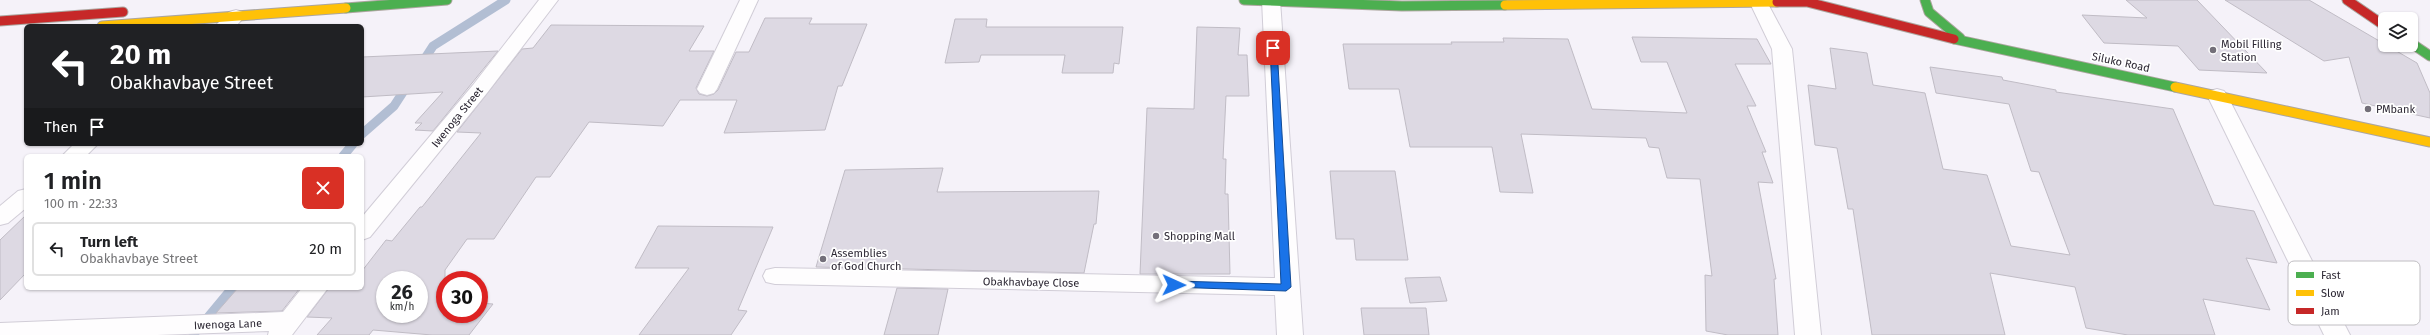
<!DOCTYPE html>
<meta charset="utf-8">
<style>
:root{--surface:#fff;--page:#f2f2f2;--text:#202124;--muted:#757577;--line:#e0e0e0}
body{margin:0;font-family:"Fira Sans",sans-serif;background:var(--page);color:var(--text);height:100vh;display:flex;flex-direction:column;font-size:15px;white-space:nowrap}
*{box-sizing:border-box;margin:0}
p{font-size:13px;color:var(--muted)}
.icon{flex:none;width:22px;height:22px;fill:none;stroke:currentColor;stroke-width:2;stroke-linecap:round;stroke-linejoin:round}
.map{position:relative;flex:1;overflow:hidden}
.side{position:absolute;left:24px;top:154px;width:340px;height:136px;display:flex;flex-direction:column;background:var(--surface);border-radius:6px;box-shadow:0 1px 3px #0004}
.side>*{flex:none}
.top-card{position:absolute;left:24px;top:24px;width:340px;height:122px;border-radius:6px;box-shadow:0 1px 3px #0004;background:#202124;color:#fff;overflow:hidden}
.tools{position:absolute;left:2378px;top:12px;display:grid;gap:8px}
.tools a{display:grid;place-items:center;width:40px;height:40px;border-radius:6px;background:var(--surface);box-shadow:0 1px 3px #0004;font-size:20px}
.speed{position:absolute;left:376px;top:271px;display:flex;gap:8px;font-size:20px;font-weight:700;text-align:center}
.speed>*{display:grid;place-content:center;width:52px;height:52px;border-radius:50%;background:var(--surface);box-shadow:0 1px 3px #0004;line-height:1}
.speed small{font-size:10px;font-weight:400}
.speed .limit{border:6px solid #d22;background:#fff;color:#111}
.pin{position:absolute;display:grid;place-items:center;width:34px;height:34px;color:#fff;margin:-17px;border-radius:8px;box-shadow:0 2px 6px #0006}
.me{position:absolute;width:44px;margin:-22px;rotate:91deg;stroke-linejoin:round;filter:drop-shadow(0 0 3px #0008)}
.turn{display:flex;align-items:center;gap:14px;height:84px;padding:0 20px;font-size:18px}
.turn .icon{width:52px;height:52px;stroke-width:2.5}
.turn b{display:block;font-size:28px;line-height:34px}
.then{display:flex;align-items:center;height:38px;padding:0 20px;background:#0003;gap:8px;font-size:15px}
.round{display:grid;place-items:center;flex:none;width:42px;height:42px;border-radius:6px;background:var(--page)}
.head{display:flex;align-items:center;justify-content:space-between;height:68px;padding:0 20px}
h1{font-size:24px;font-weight:600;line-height:30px}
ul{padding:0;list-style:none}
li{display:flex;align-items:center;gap:12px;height:54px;margin:0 8px 6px;padding:0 12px;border:2px solid var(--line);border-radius:6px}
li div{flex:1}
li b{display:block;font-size:15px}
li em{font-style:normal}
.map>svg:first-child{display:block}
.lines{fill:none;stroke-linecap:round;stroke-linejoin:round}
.stream{stroke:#b2bed3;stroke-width:9}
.building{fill:#ddd9e3;stroke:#c0bcc5;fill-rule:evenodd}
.street-casing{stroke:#d1cdd7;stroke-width:2}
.fast-casing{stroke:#aca69f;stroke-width:11}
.slow-casing{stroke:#aca69f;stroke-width:11}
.jam-casing{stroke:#aca69f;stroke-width:11}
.street{fill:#fefdfe;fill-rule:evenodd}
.fast{stroke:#4caf50;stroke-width:9}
.slow{stroke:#ffc107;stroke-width:9}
.jam{stroke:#c62828;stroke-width:9}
.route{fill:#1a73e8;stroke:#114b97}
.poi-dot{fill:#736f79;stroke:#fff;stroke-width:1.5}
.labels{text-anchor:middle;stroke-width:3.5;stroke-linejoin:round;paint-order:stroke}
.poi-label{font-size:11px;fill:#2d2834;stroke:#fff;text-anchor:start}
.street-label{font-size:11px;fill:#2d2834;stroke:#fff}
.key{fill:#fff;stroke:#c0bec2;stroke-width:1}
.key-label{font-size:11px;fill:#2d2834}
</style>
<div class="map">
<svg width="2430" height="335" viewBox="0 0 2430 335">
<rect width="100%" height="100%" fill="#f5f2f9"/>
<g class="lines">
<!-- stream -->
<g class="stream">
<polyline points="422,63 433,46 506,0"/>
<polyline points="362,134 394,106 407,86"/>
<polyline points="343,156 353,144"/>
<polyline points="193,335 232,288"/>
</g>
</g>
<!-- building -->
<g class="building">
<polygon points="2126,0 2197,0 2267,73 2199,70 2178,46 2104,43 2082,15 2147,18"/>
<polygon points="2225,0 2309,0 2417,63 2430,93 2430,118 2362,103 2349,57 2324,61"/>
<path d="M765,18H812L809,24H867L842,86H838L825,130L724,133L737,100H680L663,126L589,122L550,177H536L494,239H467L445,270V314H479V303L493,304L469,335H432L373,330L369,335H317L332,318L307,317L329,288H362V271L386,240L392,241L420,207H422L481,133L457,132L522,49L533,48L551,25L704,26L689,51H714L696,88L699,94L707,96L714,94L718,90L736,52H749ZM385,280H419V314H385Z"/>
<polygon points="955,19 987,19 986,27 1123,27 1119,64 1114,63 1113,73 1062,73 1065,55 981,55 979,62 945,63"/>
<polygon points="1197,27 1240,28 1238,55 1247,55 1249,96 1226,96 1223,159 1226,159 1225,194 1228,194 1230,274 1140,274 1147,108 1194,109"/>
<polygon points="1632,37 1757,39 1771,64 1735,64 1756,106 1747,106 1766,152 1762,152 1773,183 1758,182 1776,279 1774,279 1778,335 1728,335 1706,331 1705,275 1712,276 1700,179 1667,178 1659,148 1649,147 1646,138 1521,134 1533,193 1500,192 1492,147 1410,147 1399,89 1349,89 1343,44 1452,44 1451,42 1504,42 1503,38 1568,39 1592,109 1687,113 1667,62 1641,62"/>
<polygon points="1830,48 1867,53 1873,85 1925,93 1943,169 1987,175 2011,246 2070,255 2039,172 2031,171 2009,104 1936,93 1930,67 2002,77 2003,80 2056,90 2056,92 2173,109 2214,205 2254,211 2277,263 2246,258 2270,310 2203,299 2215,335 2128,335 2086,328 2075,287 1990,273 2005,335 1872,335 1853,209 1848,209 1837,148 1815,145 1808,85 1836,89"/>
<polygon points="498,51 433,131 415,130 422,123 415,123 443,92 362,97 362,57"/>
<polygon points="943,168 937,192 1099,191 1096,224 1094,224 1084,273 816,267 845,170"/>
<polygon points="1330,171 1395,171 1408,260 1356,260 1354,239 1336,239"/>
<polygon points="26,215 26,273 0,300 0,240"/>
<polygon points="658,226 773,227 738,310 747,311 731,335 639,335 689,268 635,268"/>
<polygon points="1440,277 1447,301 1410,303 1405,278"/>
<polygon points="238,288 300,288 282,311 216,313"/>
<polygon points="897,288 948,289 938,335 884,335"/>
<polygon points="1361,308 1426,308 1429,335 1364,335"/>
</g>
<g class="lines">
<defs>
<g id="street">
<polygon points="539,0 558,0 487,93 370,237 362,240 362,217 473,85"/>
<polygon points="740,0 758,0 717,89 714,93 707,95 700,93 697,89"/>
<polygon points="1262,0 1280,0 1303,335 1277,335 1275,295 775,284 766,282 763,276 766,270 775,268 1275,278"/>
<polygon points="1752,0 1766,0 1792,49 1821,335 1795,335 1772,49 1750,3"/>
<polygon points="236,10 243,12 245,16 236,26 215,26 229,12"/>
<polygon points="2217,89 2224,91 2227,95 2350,335 2324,335 2207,95 2210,91"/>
<polygon points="74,144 98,144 86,156 62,156"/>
<polygon points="26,189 26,208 8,223 0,225 0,206 18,191"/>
<polygon points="302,288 328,288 292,335 268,335 269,331 157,335 0,335 0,323 283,312"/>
</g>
<g id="fast">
<polyline points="1244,0 1402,6 1505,5"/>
<polyline points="1925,0 1929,12 1960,38"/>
<polyline points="346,8 447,0"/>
<polyline points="1954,39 2175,87"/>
<polyline points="2411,43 2430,56"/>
</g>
<g id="slow">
<polyline points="1505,5 1777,2"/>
<polyline points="102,26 346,8"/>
<polyline points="2175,87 2430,142"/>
</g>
<g id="jam">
<polyline points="2347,0 2385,26"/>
<polyline points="1777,2 1807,2 1954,39"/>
<polyline points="0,21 123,12"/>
</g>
</defs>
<!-- street casing -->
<use href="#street" class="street-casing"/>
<!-- fast casing -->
<use href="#fast" class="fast-casing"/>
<!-- slow casing -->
<use href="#slow" class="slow-casing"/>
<!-- jam casing -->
<use href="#jam" class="jam-casing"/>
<!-- street -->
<use href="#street" class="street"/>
<!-- fast -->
<use href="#fast" class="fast"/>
<!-- slow -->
<use href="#slow" class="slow"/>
<!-- jam -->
<use href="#jam" class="jam"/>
</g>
<!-- route -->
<polygon class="route" points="1270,47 1277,48 1291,287 1286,291 1171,287 1171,282 1174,281 1281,284"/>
<!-- markers -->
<g class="poi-dot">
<circle cx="2213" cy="50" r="4"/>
<circle cx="2368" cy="109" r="4"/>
<circle cx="1156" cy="236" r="4"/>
<circle cx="823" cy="259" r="4"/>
</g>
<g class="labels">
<!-- poi labels -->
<g class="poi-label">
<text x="2221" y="48">Mobil Filling<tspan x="2221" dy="13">Station</tspan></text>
<text x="2376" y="113">PMbank</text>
<text x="1164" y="240">Shopping Mall</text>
<text x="831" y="257">Assemblies<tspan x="831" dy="13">of God Church</tspan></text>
</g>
<!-- street labels -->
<g class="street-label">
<text transform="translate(2121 62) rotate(12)" y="4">Siluko Road</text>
<text transform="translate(457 117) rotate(-51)" y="4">Iwenoga Street</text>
<text transform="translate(1031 282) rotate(1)" y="4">Obakhavbaye Close</text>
<text transform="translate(228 324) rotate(-2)" y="4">Iwenoga Lane</text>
</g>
</g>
<!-- legend -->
<rect x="2288" y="261" width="132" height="64" rx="6" class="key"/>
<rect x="2296" y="272" width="18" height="6" fill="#4caf50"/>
<rect x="2296" y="290" width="18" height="6" fill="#ffc107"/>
<rect x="2296" y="308" width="18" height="6" fill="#c62828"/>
<g class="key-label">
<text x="2321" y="279">Fast</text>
<text x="2321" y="297">Slow</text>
<text x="2321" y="315">Jam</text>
</g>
</svg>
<div class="tools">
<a><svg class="icon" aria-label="layers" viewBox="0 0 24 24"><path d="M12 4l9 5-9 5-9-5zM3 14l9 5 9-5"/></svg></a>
</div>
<div class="speed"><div>26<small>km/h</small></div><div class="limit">30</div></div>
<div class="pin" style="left:1273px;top:48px;background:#d93025"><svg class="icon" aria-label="arrive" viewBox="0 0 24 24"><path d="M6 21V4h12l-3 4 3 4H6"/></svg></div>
<svg class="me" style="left:1174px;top:285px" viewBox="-20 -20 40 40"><path d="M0-17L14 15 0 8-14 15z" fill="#1a73e8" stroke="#fff" stroke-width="4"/></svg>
<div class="top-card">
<div class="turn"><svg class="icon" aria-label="left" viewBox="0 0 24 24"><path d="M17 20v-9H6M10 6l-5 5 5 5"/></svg><div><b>20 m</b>Obakhavbaye Street</div></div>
<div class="then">Then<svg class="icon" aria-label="arrive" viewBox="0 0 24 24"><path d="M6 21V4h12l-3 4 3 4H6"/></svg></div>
</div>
<section class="side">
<div class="head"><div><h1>1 min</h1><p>100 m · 22:33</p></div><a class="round" style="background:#d93025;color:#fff"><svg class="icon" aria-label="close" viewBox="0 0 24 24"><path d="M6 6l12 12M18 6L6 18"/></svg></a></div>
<ul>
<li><svg class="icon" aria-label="left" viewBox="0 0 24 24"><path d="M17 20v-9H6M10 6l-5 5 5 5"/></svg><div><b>Turn left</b><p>Obakhavbaye Street</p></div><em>20 m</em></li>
</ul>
</section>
</div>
